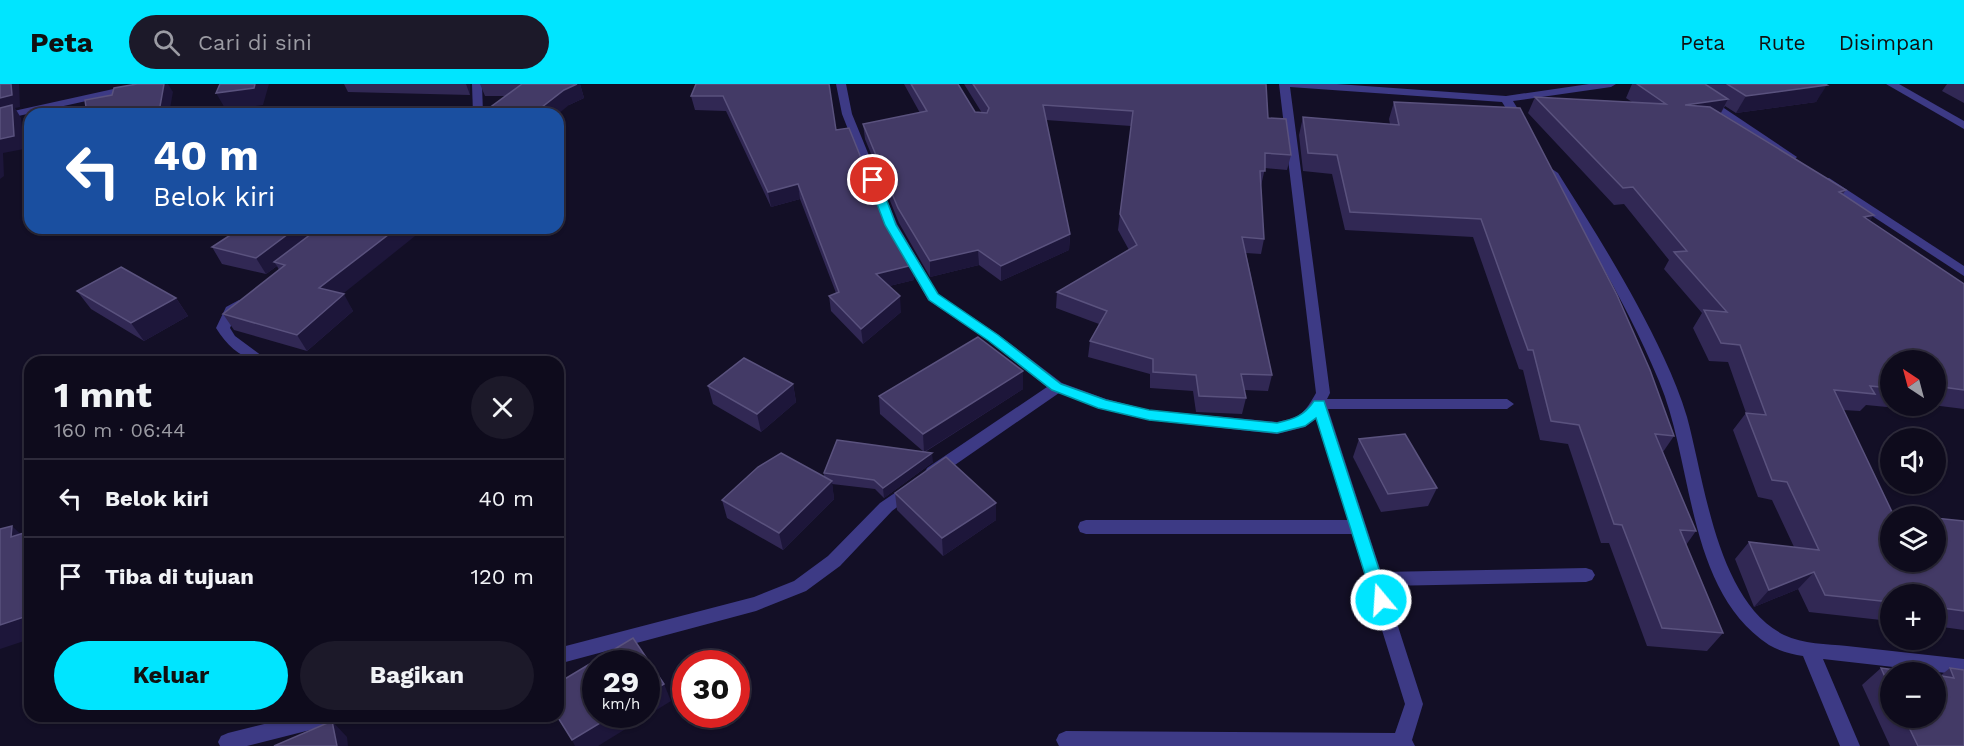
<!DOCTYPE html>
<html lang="id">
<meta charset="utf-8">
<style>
:root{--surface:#0e0b1c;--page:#1c1929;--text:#f1f3f6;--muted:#9b9ba3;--line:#2e2b3b;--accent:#00e5ff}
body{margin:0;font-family:"Work Sans",sans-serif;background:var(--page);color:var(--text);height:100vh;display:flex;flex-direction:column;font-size:22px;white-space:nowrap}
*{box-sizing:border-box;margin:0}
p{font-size:20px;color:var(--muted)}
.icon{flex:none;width:33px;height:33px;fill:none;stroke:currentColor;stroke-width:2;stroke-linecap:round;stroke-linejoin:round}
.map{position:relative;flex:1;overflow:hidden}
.drawer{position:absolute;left:24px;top:272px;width:540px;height:366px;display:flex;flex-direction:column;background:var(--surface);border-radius:18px;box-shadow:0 2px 4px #0004,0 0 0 2px var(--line)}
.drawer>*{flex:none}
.top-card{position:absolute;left:24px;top:24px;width:540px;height:126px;border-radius:18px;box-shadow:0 2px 4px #0004,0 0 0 2px var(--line);background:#1a4fa0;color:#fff;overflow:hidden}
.needle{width:39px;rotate:324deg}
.buttons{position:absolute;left:1880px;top:266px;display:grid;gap:12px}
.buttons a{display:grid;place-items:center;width:66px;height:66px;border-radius:50%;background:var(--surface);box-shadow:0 2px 4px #0004,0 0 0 2px var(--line);font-size:30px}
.speed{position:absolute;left:582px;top:566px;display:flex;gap:12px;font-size:30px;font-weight:700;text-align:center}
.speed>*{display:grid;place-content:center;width:78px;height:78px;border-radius:50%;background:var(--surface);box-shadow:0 2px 4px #0004,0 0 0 2px var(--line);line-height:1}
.speed small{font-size:15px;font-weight:400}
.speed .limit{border:9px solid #d22;background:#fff;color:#111}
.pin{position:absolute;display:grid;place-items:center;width:51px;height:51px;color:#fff;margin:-26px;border:3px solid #fff;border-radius:50%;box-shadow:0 2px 6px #0007}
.me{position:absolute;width:66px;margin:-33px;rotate:342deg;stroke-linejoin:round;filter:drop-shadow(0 0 4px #0008)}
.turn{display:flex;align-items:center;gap:21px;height:126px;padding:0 30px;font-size:27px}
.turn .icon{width:78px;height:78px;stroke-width:2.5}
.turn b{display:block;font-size:42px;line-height:51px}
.round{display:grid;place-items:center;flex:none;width:63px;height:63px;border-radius:32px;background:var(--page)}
.headline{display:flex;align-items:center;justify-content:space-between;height:102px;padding:0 30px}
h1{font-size:36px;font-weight:700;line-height:45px}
.button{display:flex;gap:12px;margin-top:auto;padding:12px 30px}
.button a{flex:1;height:69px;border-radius:36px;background:var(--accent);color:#111;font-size:24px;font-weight:700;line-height:69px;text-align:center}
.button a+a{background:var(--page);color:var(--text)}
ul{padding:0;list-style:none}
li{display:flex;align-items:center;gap:18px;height:78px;padding:0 30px;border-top:2px solid var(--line)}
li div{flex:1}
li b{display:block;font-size:22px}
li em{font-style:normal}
header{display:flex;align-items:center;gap:36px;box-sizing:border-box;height:84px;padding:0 30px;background:var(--accent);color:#111}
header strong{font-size:28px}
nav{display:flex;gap:33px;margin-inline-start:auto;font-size:21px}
.search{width:420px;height:54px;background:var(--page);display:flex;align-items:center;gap:15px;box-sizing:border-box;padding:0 21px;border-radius:33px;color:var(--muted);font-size:22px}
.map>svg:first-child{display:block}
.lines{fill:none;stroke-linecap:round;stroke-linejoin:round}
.minor{fill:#3d3a85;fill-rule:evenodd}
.wall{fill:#312854}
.shaded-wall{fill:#1d163a}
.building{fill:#433a66;stroke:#5a527e;stroke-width:1.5}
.route{fill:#00e5ff;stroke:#0095a6;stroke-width:1.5}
</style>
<header>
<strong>Peta</strong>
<div class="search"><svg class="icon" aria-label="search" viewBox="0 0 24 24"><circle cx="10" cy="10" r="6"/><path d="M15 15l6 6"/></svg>Cari di sini</div>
<nav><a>Peta</a><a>Rute</a><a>Disimpan</a></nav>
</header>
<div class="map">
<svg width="1964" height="662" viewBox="0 0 1964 662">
<rect width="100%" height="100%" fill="#130f26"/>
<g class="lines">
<!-- minor -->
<g class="minor">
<polygon points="136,0 155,0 150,3 0,36 0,30"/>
<polygon points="472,0 482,0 483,30 473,30"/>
<path d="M836,0H846L852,30L897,140L938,210L999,251L1062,299L1106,315L1149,326L1277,338C1301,333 1304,330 1316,309L1279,0H1337L1506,12L1589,0H1616L1611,3L1513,17L1527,40L1521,43L1517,42L1502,18L1290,3L1330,309L1327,315H1507L1514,320L1507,325H1328L1381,488L1586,484L1592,486L1595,491L1592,496L1586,498L1385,502L1423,620L1412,656L1415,662H1059L1056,656L1059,650L1066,647L1395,649L1405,620L1352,450H1086L1080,448L1078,443L1080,438L1086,436H1348L1316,335L1305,343L1277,350L1149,336L1098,324L1059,309L939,392H927L925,388L927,384L1047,303L989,257L928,216L885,140L842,30Z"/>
<polygon points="1676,0 1688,0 1797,73 1795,75 1787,75"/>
<polygon points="1886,0 1899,0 1964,37 1964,45"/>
<path d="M1552,85L1558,89C1596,149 1634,209 1664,274C1673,293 1681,313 1687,333C1705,399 1717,517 1784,551C1803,560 1827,560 1847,562C1886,566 1925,571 1964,575V591L1823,575L1860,662H1840L1803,572C1792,570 1779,567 1769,561C1686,506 1694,380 1659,297C1629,224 1588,156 1546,89Z"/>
<polygon points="1829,94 1964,182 1964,192 1825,101 1825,95"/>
<path d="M239,216L246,220L237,228L230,244L235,252L270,278C245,278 229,265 216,244L226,223Z"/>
<polygon points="911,398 917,400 919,404 917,408 892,427 840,482 806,507 756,527 558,580 558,564 754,513 794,497 828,472 880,419"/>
<polygon points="297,632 340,632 337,638 330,641 247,662 220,662 218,658 221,652 228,649"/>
</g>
</g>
<!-- wall -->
<g class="wall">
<polygon points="344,0 470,0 470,11 348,8"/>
<polygon points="480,0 580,0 584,14 569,21 505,12 485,12"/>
<polygon points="696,0 836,46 913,181 914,196 889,202 901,228 863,260 831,227 829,212 836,209 800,115 771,123 726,27 695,26 691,12"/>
<polygon points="904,0 958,0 975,28 982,29 964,0 1266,0 1268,34 1291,71 1287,86 1265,84 1261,102 1264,155 1261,170 1246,169 1272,291 1268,307 1244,306 1246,314 1242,330 1196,328 1193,307 1150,304 1150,290 1088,273 1090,257 1099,240 1056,224 1057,208 1129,166 1118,146 1131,42 1046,36 1070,150 1069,166 1001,197 979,181 930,193 899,139 865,55 863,40 920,29"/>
<polygon points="1632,0 1825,0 1816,18 1736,29 1725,22 1721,29 1846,106 1843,110 1870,137 1964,200 1964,325 1932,321 1935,321 1935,276 1890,276 1890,321 1922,321 1918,326 1866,321 1860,327 1843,326 1893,430 1964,437 1964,546 1935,542 1935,510 1890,510 1890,537 1809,528 1798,505 1754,523 1735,475 1749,458 1794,463 1772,416 1758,413 1733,346 1746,329 1728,278 1709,277 1693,244 1702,229 1664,185 1669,176 1624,120 1614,121 1528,29 1535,13 1632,18 1626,14"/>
<polygon points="1947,0 1964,0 1964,19 1942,7"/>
<polygon points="1394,18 1674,352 1663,368 1696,447 1686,461 1723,549 1707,567 1647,562 1609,459 1601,459 1568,360 1540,356 1523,286 1519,285 1473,153 1345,146 1332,90 1303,87 1299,51 1303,33 1390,40 1389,35"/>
<polygon points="241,144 342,210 353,227 307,267 234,246 223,230 279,186 277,182 266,190 222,180 212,163"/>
<polygon points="77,207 176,214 188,232 144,257 91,225"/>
<polygon points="1023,287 1023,305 925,368 933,378 884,414 875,405 832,400 834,415 783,466 727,434 722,416 824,393 824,389 924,368 880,330 879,312"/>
<polygon points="793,300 796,318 761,348 713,320 708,302"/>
<polygon points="1359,355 1437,404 1428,422 1381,428 1353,373"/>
<polygon points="895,409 996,419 996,436 943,472 897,426"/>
<polygon points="1881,584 1890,588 1890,633 1935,633 1940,592 1950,584 1964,586 1964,662 1890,662 1862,601"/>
</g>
<!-- shaded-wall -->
<g class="shaded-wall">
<polygon points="11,0 19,0 20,23 15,24 21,34 24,65 3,69 4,92 0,95 0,14"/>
<polygon points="164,0 168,0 173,8 169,30 155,30"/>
<polygon points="255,0 269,0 263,21 226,26 216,9"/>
<polygon points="466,0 470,0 470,11"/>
<polygon points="577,0 580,0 584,14 569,21 558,30 533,30 564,6"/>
<polygon points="1827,1 1816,18 1736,29 1746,12"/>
<polygon points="1728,15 1719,32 1685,21"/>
<polygon points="798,100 800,115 771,123 768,108"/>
<polygon points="1874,131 1862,148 1864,133"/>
<polygon points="296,144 327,144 274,178 277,182 266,190 256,174"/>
<polygon points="397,144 425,144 329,221 319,204"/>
<polygon points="1070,150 1069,166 1001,197 1001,182"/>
<polygon points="978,166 979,181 930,193 930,177"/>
<polygon points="913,181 914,196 877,205 876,190"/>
<polygon points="344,210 353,227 307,267 297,251"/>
<polygon points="900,212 901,228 863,260 861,245"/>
<polygon points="176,214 188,232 144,257 131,239"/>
<polygon points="1023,287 1023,305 924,368 923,350"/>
<polygon points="793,300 796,318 761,348 757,330"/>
<polygon points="932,369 933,378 884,414 883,404"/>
<polygon points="832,397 834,415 783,466 779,449"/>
<polygon points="996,419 996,436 943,472 942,454"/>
<polygon points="12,442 30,459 30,455 30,483 27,480 11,453"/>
<polygon points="1814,488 1798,505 1754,523 1769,506"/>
<polygon points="30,531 30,555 0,565 0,541"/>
<polygon points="664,600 671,617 598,662 575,662 572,656 615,630 646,630 646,611"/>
<polygon points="332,637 347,653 348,662 337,662"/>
</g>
<!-- building -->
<g class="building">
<polygon points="0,0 11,0 12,11 0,14"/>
<polygon points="137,0 164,0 159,28 155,29 155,30 87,30 85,16 112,11 114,4"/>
<polygon points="220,0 255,0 254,4 216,9"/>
<polygon points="522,0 577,0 564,6 533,30 481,30"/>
<polygon points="696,0 829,0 836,46 849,44 882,126 913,181 876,190 900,212 861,245 829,212 839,208 798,100 768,108 723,12 691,12"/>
<polygon points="911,0 958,0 975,28 987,29 989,24 973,0 1266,0 1268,34 1286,35 1291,71 1265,69 1265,87 1260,87 1264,155 1242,153 1272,291 1241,290 1246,314 1199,312 1196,291 1153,288 1153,275 1090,257 1107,227 1057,208 1137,161 1120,130 1133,27 1043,21 1070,150 1001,182 978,166 930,177 898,124 863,40 927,27"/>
<polygon points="1637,0 1705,0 1728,15 1685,21 1710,23 1846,106 1839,108 1874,131 1864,133 1964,200 1964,306 1935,302 1935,276 1890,276 1890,304 1870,302 1875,310 1834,306 1893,430 1912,432 1890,432 1890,477 1935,477 1935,434 1964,437 1964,527 1935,523 1935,510 1890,510 1890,518 1825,511 1814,488 1769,506 1749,458 1819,466 1787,398 1772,396 1746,329 1766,331 1740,261 1721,259 1704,226 1727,228 1674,168 1687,167 1633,103 1623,104 1535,13 1666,20"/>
<polygon points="1727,0 1825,0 1827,1 1746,12"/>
<polygon points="1394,18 1520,24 1617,211 1650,286 1674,352 1655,350 1696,447 1680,446 1723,549 1662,544 1622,441 1614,440 1579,341 1551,337 1533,266 1528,266 1481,135 1350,128 1337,71 1308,69 1303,33 1399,41"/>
<polygon points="12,21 14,52 0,55 0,24"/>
<polygon points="241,144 296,144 256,174 212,163"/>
<polygon points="319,144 397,144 319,204 344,210 297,251 223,230 285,181 274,178"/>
<polygon points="121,183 176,214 131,239 77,207"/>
<polygon points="978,253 1023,287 923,350 879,312"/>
<polygon points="744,274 793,300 757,330 708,302"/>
<polygon points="1405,350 1437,404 1388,410 1359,355"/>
<polygon points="837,356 932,369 883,404 874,396 824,389"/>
<polygon points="781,369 832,397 779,449 722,416 758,383"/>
<polygon points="946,373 996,419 942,454 895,409"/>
<polygon points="12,442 11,453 30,447 27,480 30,479 30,531 0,541 0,445"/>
<polygon points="633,554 664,600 646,611 646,579 596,579 596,630 615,630 572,656 557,632 558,599"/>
<polygon points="1881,584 1910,588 1890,588 1890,604"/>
<polygon points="1950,584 1964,586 1964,662 1918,662 1904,633 1935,633 1935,591 1954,594"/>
<polygon points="332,637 337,662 274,662"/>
</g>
<!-- route -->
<path class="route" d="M869,94L879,96L896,141L938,210L998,251L1061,300L1106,316L1149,326L1277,339C1294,335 1304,332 1314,317H1324L1389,516L1387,521H1375L1373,516L1316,334L1305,342L1277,349L1149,336L1098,324L1052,306L989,257L929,216L885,141L868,96Z"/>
</svg>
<div class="buttons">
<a><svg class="needle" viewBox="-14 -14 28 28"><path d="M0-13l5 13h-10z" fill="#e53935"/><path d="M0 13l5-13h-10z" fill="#9b9ba3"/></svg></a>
<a><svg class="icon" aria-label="sound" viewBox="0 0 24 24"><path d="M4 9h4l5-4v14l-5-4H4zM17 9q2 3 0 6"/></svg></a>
<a><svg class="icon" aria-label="layers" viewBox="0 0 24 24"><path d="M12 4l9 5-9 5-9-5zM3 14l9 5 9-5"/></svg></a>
<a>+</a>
<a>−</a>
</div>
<div class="speed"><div>29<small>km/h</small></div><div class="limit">30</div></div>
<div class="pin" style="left:873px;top:96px;background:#d93025"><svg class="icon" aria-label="arrive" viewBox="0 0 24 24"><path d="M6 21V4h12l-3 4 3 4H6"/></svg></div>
<svg class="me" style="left:1381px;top:516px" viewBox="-20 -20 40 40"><circle r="17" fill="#00e5ff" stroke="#fff" stroke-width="3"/><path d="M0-11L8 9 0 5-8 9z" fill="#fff"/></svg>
<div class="top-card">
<div class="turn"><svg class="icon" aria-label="left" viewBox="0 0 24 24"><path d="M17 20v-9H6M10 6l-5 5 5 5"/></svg><div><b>40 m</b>Belok kiri</div></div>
</div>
<section class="drawer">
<div class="headline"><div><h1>1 mnt</h1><p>160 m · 06:44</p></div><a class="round"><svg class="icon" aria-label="close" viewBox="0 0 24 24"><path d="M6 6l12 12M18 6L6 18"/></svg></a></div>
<ul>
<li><svg class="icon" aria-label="left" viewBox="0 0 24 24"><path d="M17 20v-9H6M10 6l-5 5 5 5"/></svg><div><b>Belok kiri</b></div><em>40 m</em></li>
<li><svg class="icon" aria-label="arrive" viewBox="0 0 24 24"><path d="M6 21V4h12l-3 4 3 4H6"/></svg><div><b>Tiba di tujuan</b></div><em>120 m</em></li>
</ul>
<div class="button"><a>Keluar</a><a>Bagikan</a></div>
</section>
</div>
